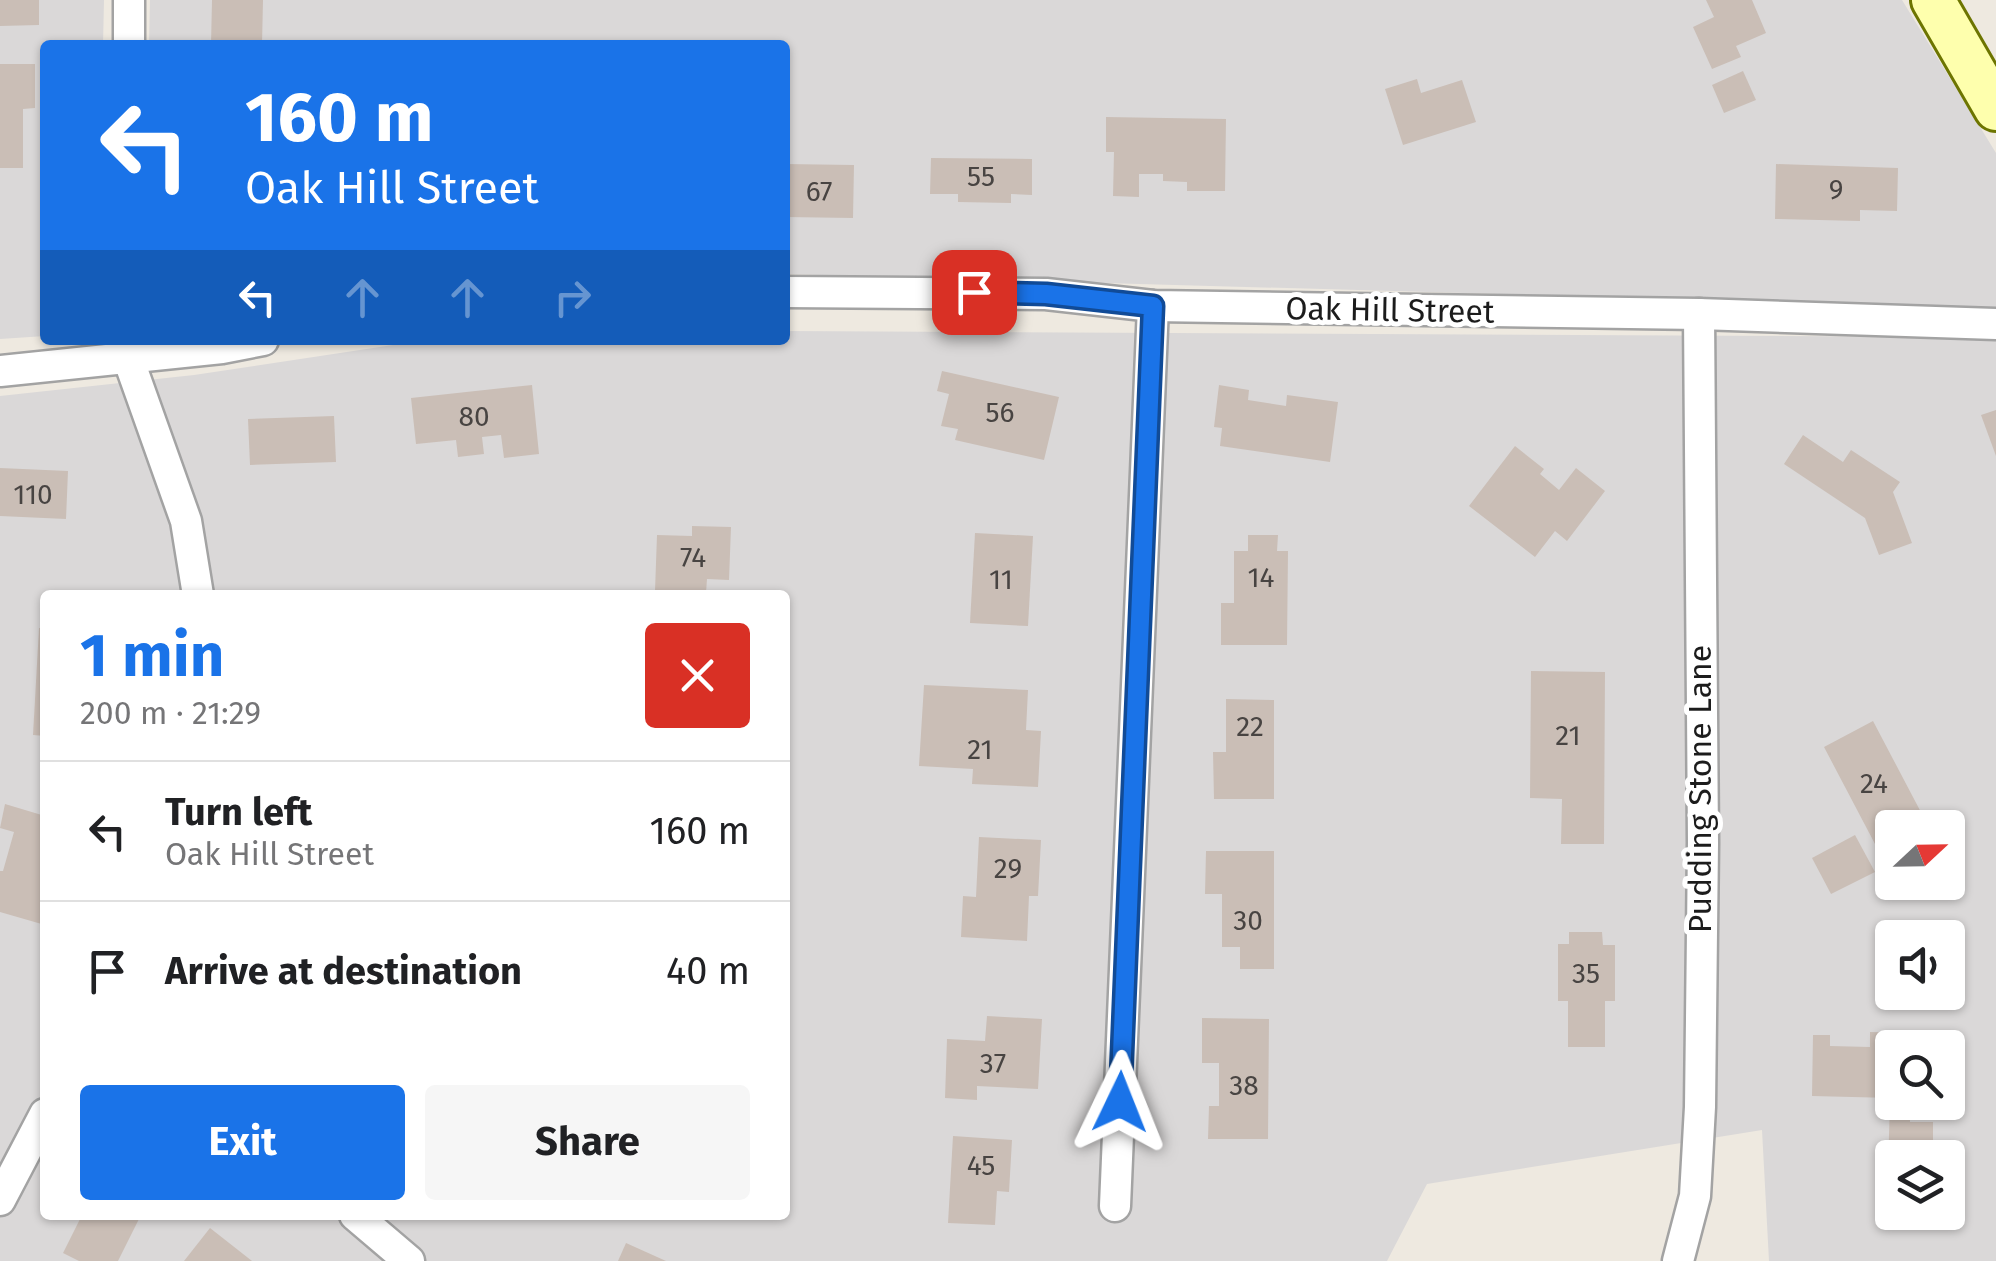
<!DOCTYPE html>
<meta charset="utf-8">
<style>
:root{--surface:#fff;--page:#f6f6f6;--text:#202124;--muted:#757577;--line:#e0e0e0;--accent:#1a73e8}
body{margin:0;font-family:"Fira Sans",sans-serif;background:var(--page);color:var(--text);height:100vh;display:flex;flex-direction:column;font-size:38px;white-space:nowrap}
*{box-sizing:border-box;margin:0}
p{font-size:32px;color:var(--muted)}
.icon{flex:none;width:55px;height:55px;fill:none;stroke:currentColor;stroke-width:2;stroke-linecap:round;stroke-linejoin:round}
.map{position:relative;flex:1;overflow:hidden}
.details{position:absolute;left:40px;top:590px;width:750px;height:630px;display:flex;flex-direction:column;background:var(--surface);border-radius:10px;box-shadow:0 2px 8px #0004}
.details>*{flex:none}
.hud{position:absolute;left:40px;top:40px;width:750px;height:305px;border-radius:10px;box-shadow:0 2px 8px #0004;background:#1a73e8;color:#fff;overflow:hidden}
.needle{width:65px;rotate:68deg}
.controls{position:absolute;left:1875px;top:810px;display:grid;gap:20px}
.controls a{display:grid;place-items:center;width:90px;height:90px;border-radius:10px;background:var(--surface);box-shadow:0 2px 8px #0004;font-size:50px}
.pin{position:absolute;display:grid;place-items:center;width:85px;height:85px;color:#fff;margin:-42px;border-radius:20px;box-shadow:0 5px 15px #0006}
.me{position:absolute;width:110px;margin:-55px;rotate:2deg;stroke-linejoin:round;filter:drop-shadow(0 0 8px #0008)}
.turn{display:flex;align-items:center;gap:35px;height:210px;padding:0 40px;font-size:45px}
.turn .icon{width:130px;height:130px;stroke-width:2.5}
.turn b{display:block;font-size:70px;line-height:85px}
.lanes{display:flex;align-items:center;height:95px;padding:0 40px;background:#0003;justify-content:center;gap:50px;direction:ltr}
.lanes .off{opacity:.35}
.round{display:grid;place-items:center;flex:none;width:105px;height:105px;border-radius:10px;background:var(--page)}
.headline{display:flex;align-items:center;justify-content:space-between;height:170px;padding:0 40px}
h1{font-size:60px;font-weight:700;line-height:75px;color:var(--accent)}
.primary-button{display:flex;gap:20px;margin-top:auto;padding:20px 40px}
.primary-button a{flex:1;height:115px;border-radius:10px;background:var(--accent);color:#fff;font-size:40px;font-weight:700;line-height:115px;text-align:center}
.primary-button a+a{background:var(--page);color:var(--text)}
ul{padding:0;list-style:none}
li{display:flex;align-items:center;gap:30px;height:140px;padding:0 40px;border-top:2px solid var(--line)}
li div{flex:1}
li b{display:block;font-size:38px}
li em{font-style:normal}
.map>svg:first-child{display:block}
.residential{fill:#dad8d8;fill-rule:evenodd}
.building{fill:#cabeb6}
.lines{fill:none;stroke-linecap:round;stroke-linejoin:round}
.street-casing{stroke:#a3a3a3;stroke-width:35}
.secondary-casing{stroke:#6d7500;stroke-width:48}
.street{stroke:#fff;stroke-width:30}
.secondary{stroke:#feffad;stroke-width:42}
.route-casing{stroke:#114b97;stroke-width:25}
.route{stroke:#1a73e8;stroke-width:18}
.labels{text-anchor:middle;stroke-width:10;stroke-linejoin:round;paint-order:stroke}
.number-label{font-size:28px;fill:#484442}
.street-label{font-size:32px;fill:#1c1c1c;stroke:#fff}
</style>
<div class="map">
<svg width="1996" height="1261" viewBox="0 0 1996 1261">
<rect width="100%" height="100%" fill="#eee9e0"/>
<!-- residential -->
<g class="residential">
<polygon points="0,0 104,0 103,45 45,45 45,336 0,339"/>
<polygon points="150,0 1902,0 1996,153 1996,308 785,274 785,45 149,45"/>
<path d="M785,331L1996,337V1261H1769L1762,1130L1427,1184L1387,1261H0V396L194,375L426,340H785ZM45,595H785V1215H45ZM1892,828H1948V882H1892ZM1892,938H1948V992H1892ZM1892,1048H1948V1102H1892ZM1892,1158H1948V1212H1892Z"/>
</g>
<!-- building -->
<g class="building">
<polygon points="0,0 39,0 39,25 0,26"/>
<polygon points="212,0 263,0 262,45 211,45"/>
<polygon points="1706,0 1752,0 1766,33 1736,46 1741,57 1712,69 1693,27 1714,17"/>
<polygon points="0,64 35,64 35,108 23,109 23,168 0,168"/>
<polygon points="1743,71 1756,100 1724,113 1712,85"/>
<polygon points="1417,79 1421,93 1462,80 1476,122 1403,145 1385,89"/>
<polygon points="1106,117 1226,119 1225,191 1187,191 1187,182 1163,181 1163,174 1139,174 1139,197 1113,196 1114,152 1106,152"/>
<polygon points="931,158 1032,159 1032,195 1011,194 1011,203 958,202 958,194 930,194"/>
<polygon points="785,164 854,165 853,218 785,217"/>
<polygon points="1776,164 1898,168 1897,211 1860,210 1860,221 1775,219"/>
<polygon points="942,371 1059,397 1044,460 955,440 958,429 941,426 949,394 937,391"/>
<polygon points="532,385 539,454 504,458 501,435 482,437 484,454 458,457 456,440 416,444 411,398"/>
<polygon points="1219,385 1249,390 1248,400 1286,406 1287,395 1338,402 1330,462 1220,446 1222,428 1214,427"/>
<polygon points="1996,410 1996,456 1981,415"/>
<polygon points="334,416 336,462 250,465 248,419"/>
<polygon points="1803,435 1843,462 1851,450 1900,482 1893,492 1912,543 1879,555 1865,518 1784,464"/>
<polygon points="1515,446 1544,469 1540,474 1559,490 1576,468 1605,491 1567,541 1555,531 1535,557 1469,506"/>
<polygon points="0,468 68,471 66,519 0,516"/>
<polygon points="692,526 731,527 729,580 707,579 706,593 655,591 657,535 692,536"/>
<polygon points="975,533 1033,536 1028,626 970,623"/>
<polygon points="1248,535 1278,535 1277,551 1288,551 1287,645 1221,645 1221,603 1234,603 1234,551 1248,551"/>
<polygon points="39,628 45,628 45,736 33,735"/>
<polygon points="1531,671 1605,672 1604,844 1561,844 1562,799 1530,798"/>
<polygon points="924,685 1028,690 1026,730 1041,731 1038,787 972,784 973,769 919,766"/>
<polygon points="1226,699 1274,700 1274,799 1214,799 1213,752 1226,752"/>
<polygon points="1873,721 1924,818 1906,828 1892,828 1892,835 1875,844 1824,747"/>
<polygon points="5,804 45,816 45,925 0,912 0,871 3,871 14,832 0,828"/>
<polygon points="1855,835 1875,872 1831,894 1812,858"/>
<polygon points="979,837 1041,840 1038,896 1029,896 1027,941 961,937 963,896 976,897"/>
<polygon points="1206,851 1274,851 1274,969 1240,969 1240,947 1222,947 1222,894 1205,894"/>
<polygon points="1569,932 1602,932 1603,945 1615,945 1615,1001 1605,1001 1605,1047 1568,1047 1568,1001 1558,1001 1558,944 1569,944"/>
<polygon points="987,1016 1042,1019 1038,1089 977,1086 977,1100 945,1098 947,1039 985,1041"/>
<polygon points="1202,1018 1269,1019 1268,1139 1208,1139 1209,1106 1219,1106 1219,1063 1202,1063"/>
<polygon points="1870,1032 1911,1033 1911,1048 1892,1048 1892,1098 1812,1096 1813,1035 1830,1035 1830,1046 1870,1047"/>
<polygon points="1890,1102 1910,1102 1910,1122 1933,1122 1933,1158 1892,1158 1892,1168 1888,1168"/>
<polygon points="953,1136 1012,1140 1009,1192 997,1191 995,1225 948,1223"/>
<polygon points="82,1215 141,1215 118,1261 79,1261 63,1253"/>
<polygon points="210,1228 252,1261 184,1261"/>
<polygon points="626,1243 666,1261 618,1261"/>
</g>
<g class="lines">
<defs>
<g id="street">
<polyline points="129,45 129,0"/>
<polyline points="785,292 1046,294 1153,306 1699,314 1996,324"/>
<polyline points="127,340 128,358 186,521 198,595"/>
<polyline points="0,371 222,348 263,340"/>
<polyline points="0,1200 45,1114"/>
<polyline points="1115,1206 1153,306"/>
<polyline points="355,1215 409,1261"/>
<polyline points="1678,1261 1695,1196 1700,1107 1703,843 1699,314"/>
</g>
<polyline id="secondary" points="1933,0 1996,109"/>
</defs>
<!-- street casing -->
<use href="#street" class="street-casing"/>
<!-- secondary casing -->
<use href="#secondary" class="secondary-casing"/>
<!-- street -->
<use href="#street" class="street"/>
<!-- secondary -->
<use href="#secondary" class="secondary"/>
</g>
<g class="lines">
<defs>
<polyline id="route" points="974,292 1046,294 1153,306 1120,1102"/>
</defs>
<!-- route casing -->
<use href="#route" class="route-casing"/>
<!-- route -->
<use href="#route" class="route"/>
</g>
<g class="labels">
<!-- number labels -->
<g class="number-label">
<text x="981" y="186">55</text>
<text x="1836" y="199">9</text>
<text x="819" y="201">67</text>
<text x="1000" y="422">56</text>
<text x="474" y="426">80</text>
<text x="33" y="504">110</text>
<text x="693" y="567">74</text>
<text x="1261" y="587">14</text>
<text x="1001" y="589">11</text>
<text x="1250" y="736">22</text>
<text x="1568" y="745">21</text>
<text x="980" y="759">21</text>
<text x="1874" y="793">24</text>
<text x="1008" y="878">29</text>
<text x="1248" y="930">30</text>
<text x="1586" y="983">35</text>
<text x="993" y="1073">37</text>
<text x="1244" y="1095">38</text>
<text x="981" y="1175">45</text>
</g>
<!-- street labels -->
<g class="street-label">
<text transform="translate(1390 310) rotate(1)" y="11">Oak Hill Street</text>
<text transform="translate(1700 789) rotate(-90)" y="11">Pudding Stone Lane</text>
</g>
</g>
</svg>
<div class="controls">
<a><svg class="needle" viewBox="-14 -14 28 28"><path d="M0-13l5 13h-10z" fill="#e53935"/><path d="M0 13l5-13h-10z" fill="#757577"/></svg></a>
<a><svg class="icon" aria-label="sound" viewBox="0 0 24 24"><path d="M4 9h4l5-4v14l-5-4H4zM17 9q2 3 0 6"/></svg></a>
<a><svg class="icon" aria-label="search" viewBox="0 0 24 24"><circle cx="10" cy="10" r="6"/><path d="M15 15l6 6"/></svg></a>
<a><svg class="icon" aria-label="layers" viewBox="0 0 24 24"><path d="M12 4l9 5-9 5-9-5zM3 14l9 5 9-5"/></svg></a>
</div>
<div class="pin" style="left:974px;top:292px;background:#d93025"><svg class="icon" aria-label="arrive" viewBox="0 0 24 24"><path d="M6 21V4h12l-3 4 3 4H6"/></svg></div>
<svg class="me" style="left:1120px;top:1102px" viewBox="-20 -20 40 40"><path d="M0-17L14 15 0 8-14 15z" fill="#1a73e8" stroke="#fff" stroke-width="4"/></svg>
<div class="hud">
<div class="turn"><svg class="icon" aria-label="left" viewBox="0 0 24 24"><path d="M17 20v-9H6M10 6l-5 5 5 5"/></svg><div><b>160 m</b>Oak Hill Street</div></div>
<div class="lanes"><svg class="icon" aria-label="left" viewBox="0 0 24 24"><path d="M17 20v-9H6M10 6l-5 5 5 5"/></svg><svg class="icon off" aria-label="ahead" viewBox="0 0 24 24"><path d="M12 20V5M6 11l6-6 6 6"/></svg><svg class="icon off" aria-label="ahead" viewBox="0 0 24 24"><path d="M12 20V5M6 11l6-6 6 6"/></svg><svg class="icon off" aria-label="right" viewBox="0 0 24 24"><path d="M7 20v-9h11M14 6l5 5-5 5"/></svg></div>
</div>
<section class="details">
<div class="headline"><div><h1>1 min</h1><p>200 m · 21:29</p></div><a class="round" style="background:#d93025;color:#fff"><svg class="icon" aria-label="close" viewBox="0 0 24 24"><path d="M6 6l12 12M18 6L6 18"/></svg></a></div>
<ul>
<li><svg class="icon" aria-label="left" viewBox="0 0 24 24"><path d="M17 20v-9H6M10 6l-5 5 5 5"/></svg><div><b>Turn left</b><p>Oak Hill Street</p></div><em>160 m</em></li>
<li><svg class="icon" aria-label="arrive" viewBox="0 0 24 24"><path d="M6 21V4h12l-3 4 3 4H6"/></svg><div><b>Arrive at destination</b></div><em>40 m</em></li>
</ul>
<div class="primary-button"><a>Exit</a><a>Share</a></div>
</section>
</div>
